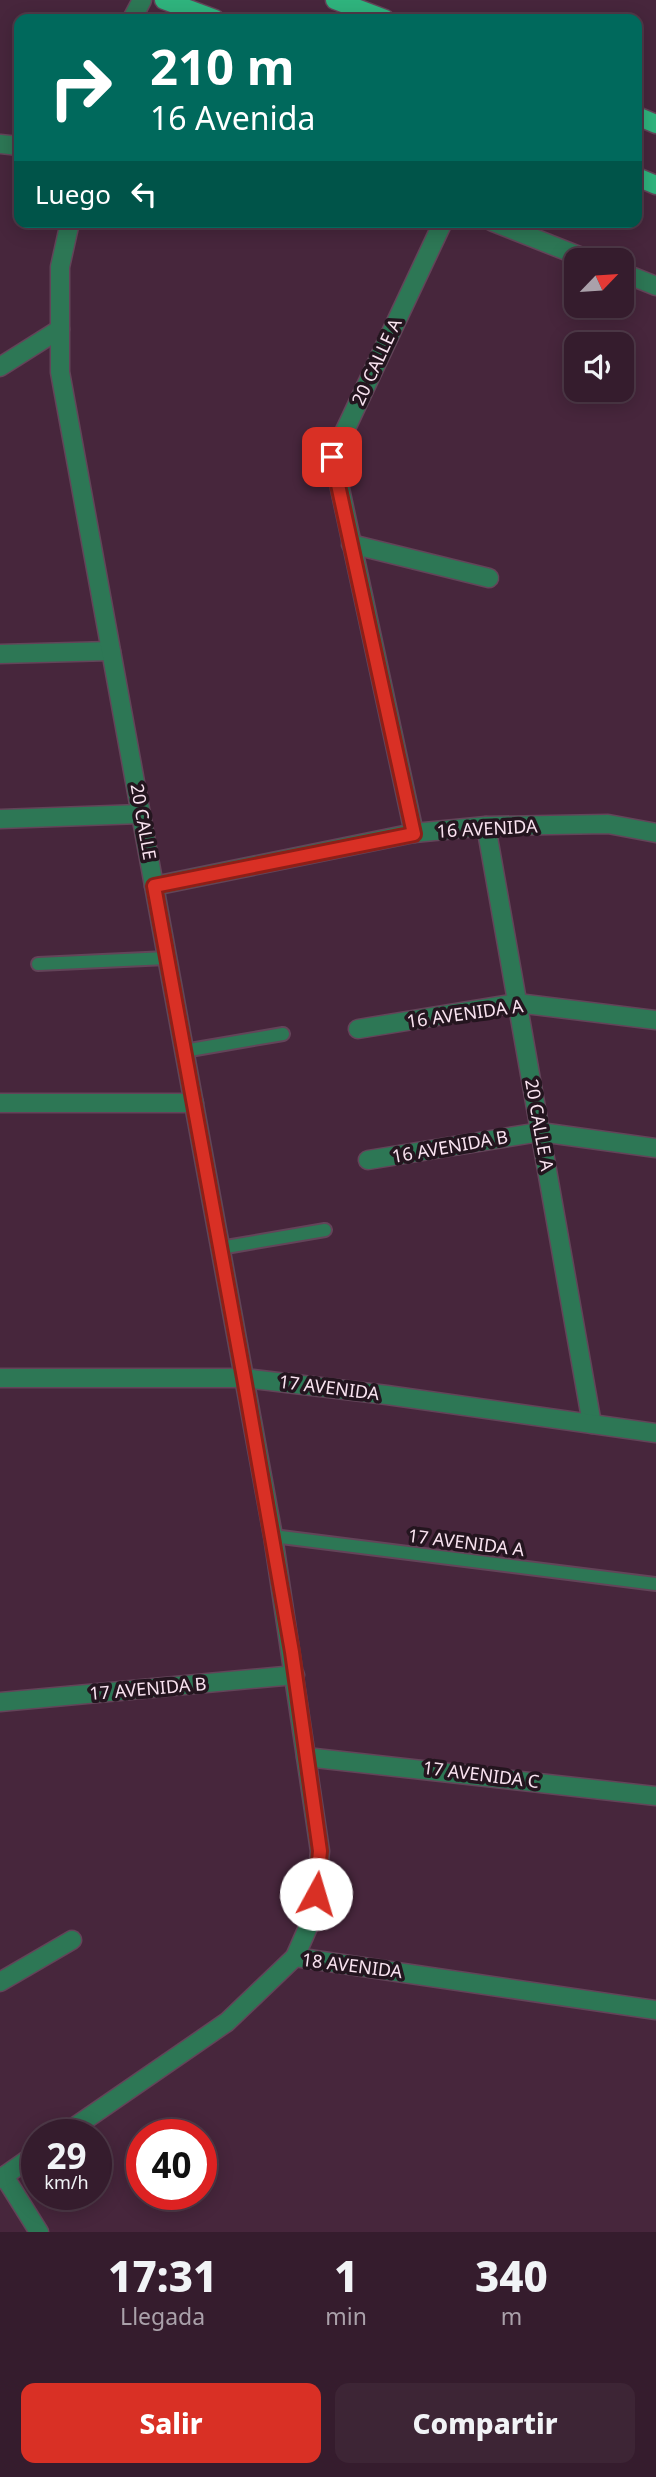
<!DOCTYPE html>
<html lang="es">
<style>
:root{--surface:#351c2d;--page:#3d2535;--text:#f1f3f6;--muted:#aaa1aa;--line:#4f3a49;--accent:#d93025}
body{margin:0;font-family:"Noto Sans",sans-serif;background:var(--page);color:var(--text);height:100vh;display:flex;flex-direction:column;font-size:26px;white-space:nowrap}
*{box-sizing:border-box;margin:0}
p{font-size:23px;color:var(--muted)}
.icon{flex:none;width:38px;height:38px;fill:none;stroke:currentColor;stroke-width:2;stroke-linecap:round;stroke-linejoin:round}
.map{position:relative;height:2232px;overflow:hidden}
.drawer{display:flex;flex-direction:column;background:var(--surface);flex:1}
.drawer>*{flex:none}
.banner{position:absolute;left:14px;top:14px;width:628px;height:214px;border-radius:14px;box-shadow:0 4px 18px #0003,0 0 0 2px var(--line);background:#00695c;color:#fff;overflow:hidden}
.needle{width:46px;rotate:65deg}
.controls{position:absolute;left:564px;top:248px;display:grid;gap:14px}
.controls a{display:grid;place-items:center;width:70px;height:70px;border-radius:14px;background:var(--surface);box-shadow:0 4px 18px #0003,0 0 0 2px var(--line);font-size:35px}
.speed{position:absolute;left:21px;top:2119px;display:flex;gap:14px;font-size:35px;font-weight:700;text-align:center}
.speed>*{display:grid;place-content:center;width:91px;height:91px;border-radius:50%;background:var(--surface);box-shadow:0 4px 18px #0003,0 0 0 2px var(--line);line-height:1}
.speed small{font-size:18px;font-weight:400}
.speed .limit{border:10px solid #d22;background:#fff;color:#111}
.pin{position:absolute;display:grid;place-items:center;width:60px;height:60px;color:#fff;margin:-30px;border-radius:14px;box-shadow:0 4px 10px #0006}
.me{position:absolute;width:77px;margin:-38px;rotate:6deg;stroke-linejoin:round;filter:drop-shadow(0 0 5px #0008)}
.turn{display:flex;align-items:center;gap:24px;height:147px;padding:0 21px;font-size:32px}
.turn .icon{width:91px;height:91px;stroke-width:2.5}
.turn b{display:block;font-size:49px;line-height:60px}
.then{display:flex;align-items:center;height:66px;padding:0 21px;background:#0003;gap:14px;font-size:26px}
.eta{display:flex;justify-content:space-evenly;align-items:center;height:119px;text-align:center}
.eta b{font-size:42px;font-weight:800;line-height:49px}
.button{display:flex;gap:14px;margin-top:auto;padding:14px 21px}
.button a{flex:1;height:80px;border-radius:14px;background:var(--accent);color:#fff;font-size:28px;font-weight:800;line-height:80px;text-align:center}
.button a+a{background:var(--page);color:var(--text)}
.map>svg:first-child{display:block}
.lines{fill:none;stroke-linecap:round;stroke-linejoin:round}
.service-casing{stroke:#634459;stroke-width:16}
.minor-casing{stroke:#634459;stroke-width:21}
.tertiary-casing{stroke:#634459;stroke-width:21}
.primary-casing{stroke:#634459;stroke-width:21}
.service{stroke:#2d7755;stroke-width:12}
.minor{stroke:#2d7755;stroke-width:18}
.tertiary{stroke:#2d7755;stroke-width:18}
.primary{stroke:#2fb37d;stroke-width:18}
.route-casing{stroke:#8d1f18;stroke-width:18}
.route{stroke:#d93025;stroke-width:12}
.labels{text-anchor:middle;stroke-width:7;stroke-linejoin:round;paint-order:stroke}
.street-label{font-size:18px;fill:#f9e3f0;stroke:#24151f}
</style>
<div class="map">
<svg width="656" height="2232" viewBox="0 0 656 2232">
<rect width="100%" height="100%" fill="#47263c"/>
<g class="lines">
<defs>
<g id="service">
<polyline points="112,222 169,222"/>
<polyline points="38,964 167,958"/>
<polyline points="184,1051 283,1034"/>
<polyline points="220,1248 325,1230"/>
<polyline points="273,1536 656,1584"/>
</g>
<g id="minor">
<polyline points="0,144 19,146"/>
<polyline points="493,222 592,261"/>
<polyline points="621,272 656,286"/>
<polyline points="0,367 60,329"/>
<polyline points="351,544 489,578"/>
<polyline points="0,654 111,651"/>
<polyline points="486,826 592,1424"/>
<polyline points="414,833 333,456 443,222"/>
<polyline points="154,886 414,833 486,826 608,824 656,833"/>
<polyline points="358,1029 517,1003 656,1020"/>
<polyline points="0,1103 194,1103"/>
<polyline points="368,1160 540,1132 656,1148"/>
<polyline points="0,1378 244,1378 387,1395 656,1433"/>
<polyline points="0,1702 295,1675"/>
<polyline points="306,1757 656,1796"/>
<polyline points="295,1957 656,2010"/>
<polyline points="0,1982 72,1940"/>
</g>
<g id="tertiary">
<polyline points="132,19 142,0"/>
<polyline points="0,819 141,814"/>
<polyline points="63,2135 227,2022 295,1957 313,1916 320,1851 273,1536 60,372 60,267 70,222"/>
<polyline points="4,2176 39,2232"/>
<polyline points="0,2179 37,2153"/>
</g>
<g id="primary">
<polyline points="164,0 215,19"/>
<polyline points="335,0 385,19"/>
<polyline points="637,116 656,124"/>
<polyline points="637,177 656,185"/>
</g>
</defs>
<!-- service casing -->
<use href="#service" class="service-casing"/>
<!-- minor casing -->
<use href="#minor" class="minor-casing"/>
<!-- tertiary casing -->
<use href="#tertiary" class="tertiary-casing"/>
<!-- primary casing -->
<use href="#primary" class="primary-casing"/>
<!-- service -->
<use href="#service" class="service"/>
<!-- minor -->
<use href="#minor" class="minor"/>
<!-- tertiary -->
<use href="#tertiary" class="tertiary"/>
<!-- primary -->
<use href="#primary" class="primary"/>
</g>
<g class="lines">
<defs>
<polyline id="route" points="316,1894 320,1851 292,1652 244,1378 154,886 414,834 332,457"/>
</defs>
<!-- route casing -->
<use href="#route" class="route-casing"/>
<!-- route -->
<use href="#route" class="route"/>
</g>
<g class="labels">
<!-- street labels -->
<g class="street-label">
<text transform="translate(377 362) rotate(-65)" y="6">20 CALLE A</text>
<text transform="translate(143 822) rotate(80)" y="6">20 CALLE</text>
<text transform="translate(487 829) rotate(-3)" y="6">16 AVENIDA</text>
<text transform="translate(465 1014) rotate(-8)" y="6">16 AVENIDA A</text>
<text transform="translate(539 1125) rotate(80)" y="6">20 CALLE A</text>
<text transform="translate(450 1147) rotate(-10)" y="6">16 AVENIDA B</text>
<text transform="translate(329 1388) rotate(7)" y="6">17 AVENIDA</text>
<text transform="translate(466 1543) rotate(7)" y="6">17 AVENIDA A</text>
<text transform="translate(148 1689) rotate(-5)" y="6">17 AVENIDA B</text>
<text transform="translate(481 1775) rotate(7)" y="6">17 AVENIDA C</text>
<text transform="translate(352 1966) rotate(7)" y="6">18 AVENIDA</text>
</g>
</g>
</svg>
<div class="controls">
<a><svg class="needle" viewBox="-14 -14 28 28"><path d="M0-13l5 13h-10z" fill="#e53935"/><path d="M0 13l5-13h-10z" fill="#aaa1aa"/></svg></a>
<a><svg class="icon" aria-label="sound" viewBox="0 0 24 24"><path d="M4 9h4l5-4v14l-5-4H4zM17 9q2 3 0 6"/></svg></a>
</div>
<div class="speed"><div>29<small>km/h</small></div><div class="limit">40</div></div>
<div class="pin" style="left:332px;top:457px;background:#d93025"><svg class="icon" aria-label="arrive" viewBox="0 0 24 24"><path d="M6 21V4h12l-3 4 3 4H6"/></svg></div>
<svg class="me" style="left:316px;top:1894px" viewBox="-20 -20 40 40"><circle r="19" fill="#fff"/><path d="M0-13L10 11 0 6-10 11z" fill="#d93025"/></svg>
<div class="banner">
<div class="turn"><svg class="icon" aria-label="right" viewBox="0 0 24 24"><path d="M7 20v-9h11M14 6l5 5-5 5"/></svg><div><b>210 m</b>16 Avenida</div></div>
<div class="then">Luego<svg class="icon" aria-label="left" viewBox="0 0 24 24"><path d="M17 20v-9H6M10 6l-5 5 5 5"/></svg></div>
</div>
</div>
<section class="drawer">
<div class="eta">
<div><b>17:31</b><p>Llegada</p></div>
<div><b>1</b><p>min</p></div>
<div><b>340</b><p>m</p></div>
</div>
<div class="button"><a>Salir</a><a>Compartir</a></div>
</section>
